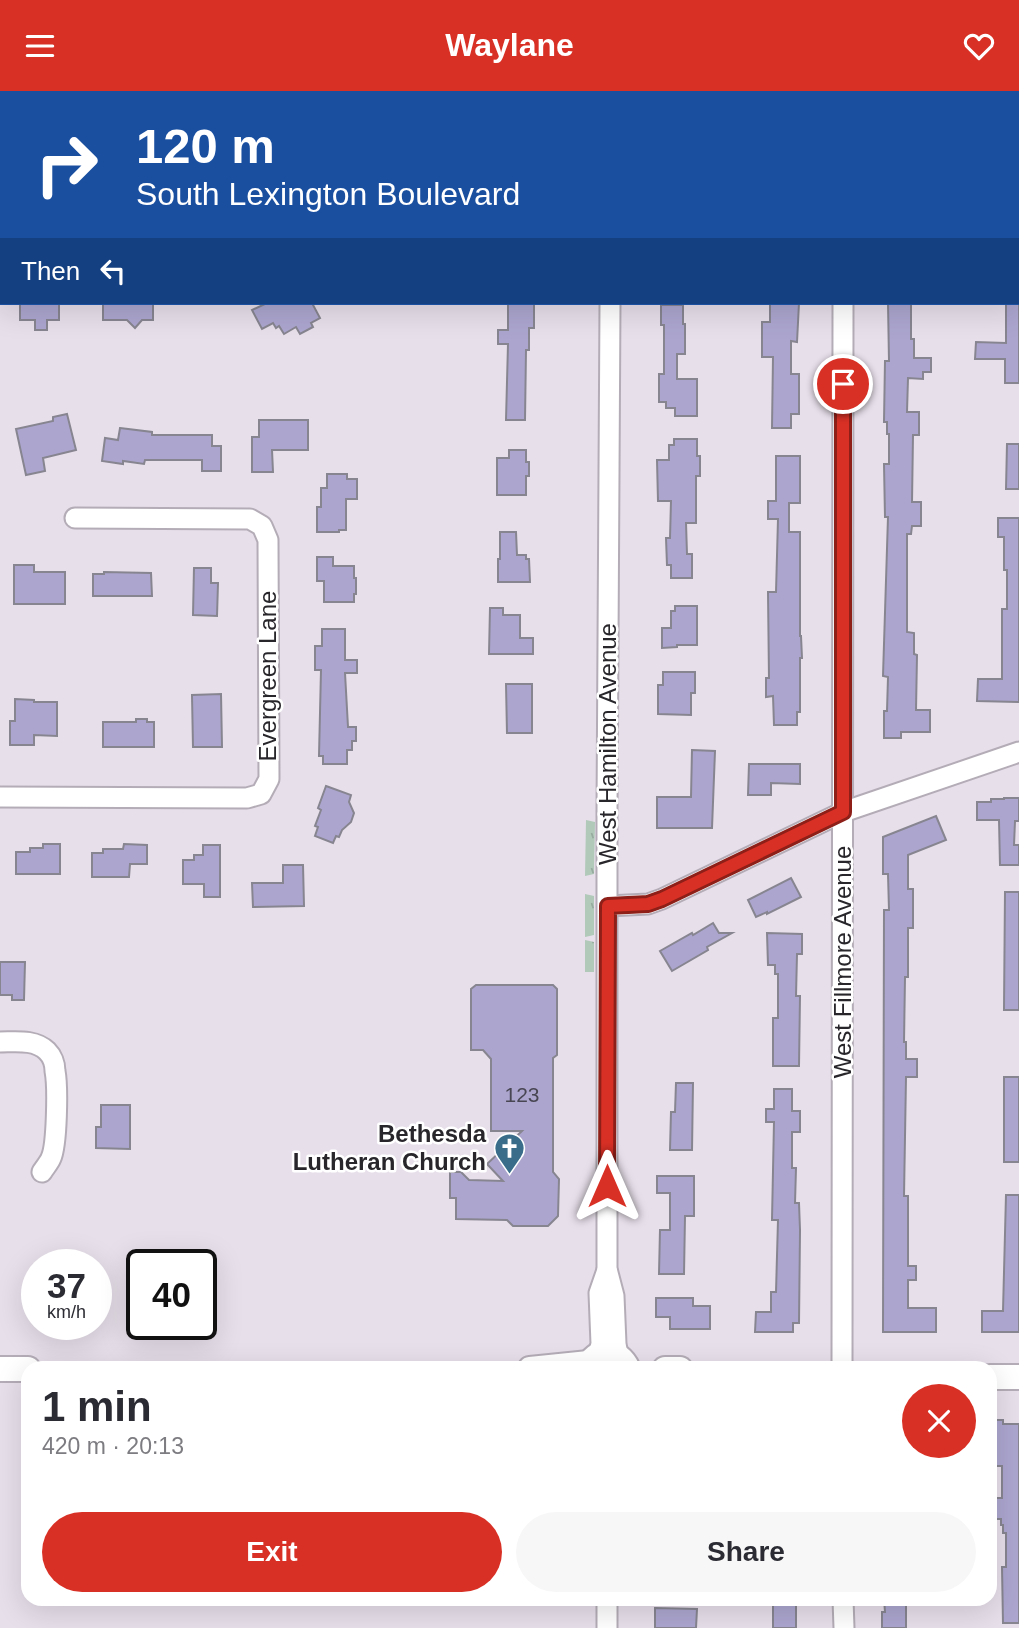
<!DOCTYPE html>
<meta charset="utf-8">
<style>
:root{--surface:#fff;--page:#f7f7f7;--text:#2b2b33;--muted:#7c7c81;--accent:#d93025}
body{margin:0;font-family:Arial,sans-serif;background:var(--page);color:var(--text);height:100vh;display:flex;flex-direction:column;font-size:26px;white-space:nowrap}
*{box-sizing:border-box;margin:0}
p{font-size:23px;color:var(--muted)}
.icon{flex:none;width:38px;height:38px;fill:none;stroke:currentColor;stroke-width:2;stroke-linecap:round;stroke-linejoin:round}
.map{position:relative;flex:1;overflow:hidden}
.side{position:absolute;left:21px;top:1270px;width:976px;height:245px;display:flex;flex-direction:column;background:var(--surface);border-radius:21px;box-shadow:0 7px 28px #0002}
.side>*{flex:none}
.guide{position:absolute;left:0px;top:0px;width:1020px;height:214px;box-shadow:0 7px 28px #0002;background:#1a4fa0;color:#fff;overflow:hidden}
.speed{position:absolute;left:21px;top:1158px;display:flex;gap:14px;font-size:35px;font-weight:700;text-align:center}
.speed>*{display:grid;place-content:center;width:91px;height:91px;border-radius:50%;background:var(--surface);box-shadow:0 7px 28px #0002;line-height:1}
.speed small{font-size:18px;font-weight:400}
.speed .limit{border:4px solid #111;border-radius:10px;background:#fff;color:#111}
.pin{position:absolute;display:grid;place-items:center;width:60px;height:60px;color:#fff;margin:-30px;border:4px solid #fff;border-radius:50%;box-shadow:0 2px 7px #0007}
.me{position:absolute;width:77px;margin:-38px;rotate:0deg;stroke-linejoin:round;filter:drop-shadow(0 0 5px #0008)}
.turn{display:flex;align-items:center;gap:24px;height:147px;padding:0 21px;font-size:32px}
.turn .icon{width:91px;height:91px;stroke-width:2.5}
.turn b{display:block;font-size:49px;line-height:60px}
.then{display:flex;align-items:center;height:66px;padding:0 21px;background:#0003;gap:14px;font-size:26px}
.round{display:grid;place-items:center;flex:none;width:74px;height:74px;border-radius:37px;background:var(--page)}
.summary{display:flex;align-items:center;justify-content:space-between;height:119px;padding:0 21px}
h1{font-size:42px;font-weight:600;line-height:52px}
.button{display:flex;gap:14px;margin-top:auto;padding:14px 21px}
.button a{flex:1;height:80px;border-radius:42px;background:var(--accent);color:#fff;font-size:28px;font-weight:600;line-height:80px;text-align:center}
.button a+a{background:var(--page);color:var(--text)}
header{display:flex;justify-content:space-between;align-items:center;height:91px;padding:0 21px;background:var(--accent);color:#fff;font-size:32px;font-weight:600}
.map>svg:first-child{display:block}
.grass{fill:url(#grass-tufts)}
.building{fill:#aca6cf;stroke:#878590;stroke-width:2}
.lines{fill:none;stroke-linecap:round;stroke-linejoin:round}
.minor-casing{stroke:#b4adb7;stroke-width:23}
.major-casing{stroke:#b4adb7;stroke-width:28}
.minor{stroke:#fff;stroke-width:19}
.major{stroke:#fff;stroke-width:24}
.route-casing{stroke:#8d1f18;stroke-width:18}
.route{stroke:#d93025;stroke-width:12}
.labels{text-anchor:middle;stroke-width:5;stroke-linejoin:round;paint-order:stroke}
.number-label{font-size:21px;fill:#494653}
.street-label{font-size:24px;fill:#28262a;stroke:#fff}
.poi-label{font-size:24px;font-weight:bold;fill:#28262a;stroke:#fff;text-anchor:end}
</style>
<header><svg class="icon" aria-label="menu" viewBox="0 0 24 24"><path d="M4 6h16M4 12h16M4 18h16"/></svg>Waylane<svg class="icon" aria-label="heart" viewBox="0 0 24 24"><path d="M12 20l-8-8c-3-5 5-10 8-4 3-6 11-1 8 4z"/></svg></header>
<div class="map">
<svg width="1019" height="1537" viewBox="0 0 1019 1537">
<defs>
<pattern id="grass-tufts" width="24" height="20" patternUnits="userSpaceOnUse" patternTransform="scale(1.75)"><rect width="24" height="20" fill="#b0c9b9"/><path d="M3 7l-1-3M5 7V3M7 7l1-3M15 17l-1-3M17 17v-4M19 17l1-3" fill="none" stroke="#97ac9f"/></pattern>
</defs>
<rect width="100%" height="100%" fill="#e7dfea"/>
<!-- grass -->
<g class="grass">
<polygon points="586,729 595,731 594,783 585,785"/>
<polygon points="585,803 594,805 594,844 585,846"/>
<polygon points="585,849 594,851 594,881 585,881"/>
</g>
<!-- building -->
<g class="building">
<polygon points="20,212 59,212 59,229 47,229 47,239 35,239 35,229 20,229"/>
<polygon points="103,212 153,212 153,229 142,229 135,237 127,229 103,229"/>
<polygon points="267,212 312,212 320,227 311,232 313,236 300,243 296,236 284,243 279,235 276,237 273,232 262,238 252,219"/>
<polygon points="508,212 534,212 534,237 529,237 529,259 526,259 525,329 506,329 508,253 498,253 498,239 508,239"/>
<polygon points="770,212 799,212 797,251 791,250 791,283 799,283 799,323 791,323 791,337 772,337 773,266 762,266 762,231 770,231"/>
<polygon points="888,212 911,212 911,248 914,248 914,267 931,267 931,281 923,281 923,288 908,287 907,321 919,321 919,344 913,344 912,411 921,411 921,435 912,435 911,443 907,443 907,541 914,542 914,563 917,564 916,619 930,619 930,641 901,641 901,647 884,647 884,620 887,620 888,586 883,585 888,426 885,426 884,373 889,373 889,343 887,343 887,331 884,331 885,270 889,270"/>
<polygon points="1006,212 1019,212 1019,292 1005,292 1005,268 975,268 976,251 1006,252"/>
<polygon points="661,214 683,214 683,233 685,233 685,263 677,263 677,288 697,288 697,325 675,325 675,317 666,317 666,311 659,311 659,283 664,283 664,234 661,234"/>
<polygon points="67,323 76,359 43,367 45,380 26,384 16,338 53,330 53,326"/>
<polygon points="259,329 308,329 308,359 272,359 273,381 252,381 252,346 259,346"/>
<polygon points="120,337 152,341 152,344 212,344 212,355 221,355 221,380 202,380 202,369 145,369 144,373 123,370 123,373 102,370 105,347 118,349"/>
<polygon points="674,348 697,348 697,365 700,365 700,385 696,385 696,432 686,432 687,463 692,463 692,487 671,487 671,474 667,474 666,447 670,447 671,410 658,410 657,369 669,369 669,354 674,354"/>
<polygon points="1007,353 1019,353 1019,398 1006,398"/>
<polygon points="509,359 526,359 526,371 529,371 529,385 526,385 526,404 497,404 497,367 509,367"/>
<polygon points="776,365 800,365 800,412 789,412 789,441 800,441 800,545 801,545 802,567 800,567 800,621 797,621 797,634 774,634 773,605 766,606 766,587 769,587 768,501 776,501 778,428 768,428 768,410 776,410"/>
<polygon points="327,383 347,383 347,388 357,388 357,408 346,408 346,439 339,439 339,441 317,441 317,416 321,416 321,397 327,397"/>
<polygon points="998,427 1019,427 1019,611 977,610 978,588 1002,588 1002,518 1007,518 1007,479 1004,479 1004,446 998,446"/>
<polygon points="500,441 516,441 517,464 526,464 526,468 529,468 530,491 498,491 498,468 500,468"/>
<polygon points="317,466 333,466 333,475 354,475 354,487 356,487 356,503 354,503 354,511 324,511 324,490 317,490"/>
<polygon points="14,474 34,474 34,481 65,481 65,513 14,513"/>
<polygon points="194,477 211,477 211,492 218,492 217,525 193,524"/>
<polygon points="104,481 151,482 152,505 93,505 93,483 104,483"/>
<polygon points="675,515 697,515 697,554 677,554 677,556 662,557 662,537 671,537 671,520 675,520"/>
<polygon points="490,517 503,517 503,524 520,524 520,547 533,547 533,563 489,563"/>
<polygon points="322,538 345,538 345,569 357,569 357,582 345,582 348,636 356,636 356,650 352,650 352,659 347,659 347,673 323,673 323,665 319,665 321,579 315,579 315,555 322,555"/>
<polygon points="663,581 695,581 695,602 691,602 691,624 658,623 658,594 663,594"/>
<polygon points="506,593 532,593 532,642 507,642"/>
<polygon points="221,603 222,656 193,656 192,604"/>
<polygon points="15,608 34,609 34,611 57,611 57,645 34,644 34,654 10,654 10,630 15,630"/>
<polygon points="136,628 147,628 147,631 154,631 154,656 103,656 103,631 136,631"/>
<polygon points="692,659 715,660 712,737 657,737 657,706 691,706"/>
<polygon points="749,673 800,673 800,693 771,692 771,704 748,704"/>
<polygon points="326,695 351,704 349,711 354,722 351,731 342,739 339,746 336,745 333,752 315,745 318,736 315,735 321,719 318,717"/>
<polygon points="1004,707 1019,707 1019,730 1015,730 1014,754 1019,754 1019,774 1000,774 999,729 977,729 977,711 991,711 991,708 1004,708"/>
<polygon points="936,725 946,749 908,764 908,798 913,798 913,837 908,837 908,886 905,886 904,951 906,951 906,968 917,968 917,986 906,986 904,1105 908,1105 908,1175 916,1175 916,1189 908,1189 908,1217 936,1217 936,1241 883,1241 884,819 889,819 888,783 883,783 883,746"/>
<polygon points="43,753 60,753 60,783 16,783 16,761 30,761 30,757 43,757"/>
<polygon points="124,753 147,754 147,773 130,773 129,786 92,786 92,762 103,762 103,758 123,758"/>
<polygon points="203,754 220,754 220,806 204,806 204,793 183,793 183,769 194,769 194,764 203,764"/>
<polygon points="283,774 303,774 304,815 253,816 252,792 283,792"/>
<polygon points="791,787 801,806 767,823 767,821 756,826 748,809"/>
<polygon points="1005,801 1019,801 1019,919 1004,919"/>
<polygon points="713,832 719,842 732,842 707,856 708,859 672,880 660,860 692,842 693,844"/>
<polygon points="767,842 802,843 802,863 797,863 796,905 800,905 799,975 773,975 773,927 778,927 778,883 775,883 775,874 768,874"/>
<polygon points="0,871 25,871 24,909 12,909 12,904 0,904"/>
<polygon points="476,894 553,894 557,898 557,964 553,967 553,1081 559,1088 558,1125 548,1135 513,1135 507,1129 456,1128 456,1107 450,1107 450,1081 461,1081 469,1089 503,1090 487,1073 522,1040 491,1040 491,968 483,959 471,959 471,898"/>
<rect x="1004" y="986" width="15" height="85"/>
<polygon points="676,992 693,992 692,1059 670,1059 671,1021 675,1021"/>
<polygon points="774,998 792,998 792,1020 800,1020 800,1041 792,1041 792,1077 796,1077 795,1112 799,1112 800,1139 799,1232 793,1232 793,1241 755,1241 756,1221 771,1221 771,1201 776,1201 778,1129 772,1129 774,1031 766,1031 766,1018 774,1018"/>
<polygon points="101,1014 130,1014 130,1058 96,1057 96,1036 101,1036"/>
<polygon points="657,1085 694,1085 694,1125 685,1125 684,1183 659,1183 660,1139 670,1139 670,1102 657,1102"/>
<polygon points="1006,1104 1019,1104 1019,1241 982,1241 982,1220 1003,1220"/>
<polygon points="656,1207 693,1207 693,1215 710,1215 710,1238 670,1238 670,1226 656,1226"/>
<polygon points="990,1329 1003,1329 1003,1333 1019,1333 1019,1532 1003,1532 1002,1476 1006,1476 1006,1442 1003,1442 1003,1434 1001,1434 1001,1428 994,1428 994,1407 1002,1407 1002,1375 994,1375 994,1351 990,1351"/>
<rect x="773" y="1508" width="23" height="29"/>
<polygon points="884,1508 906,1508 906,1537 882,1537 882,1521 885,1521"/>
<polygon points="655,1517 697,1518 696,1537 655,1537"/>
</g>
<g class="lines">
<defs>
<g id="minor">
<polyline points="269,0 269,2"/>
<polyline points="610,0 610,2"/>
<polyline points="1018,37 1019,36"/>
<polyline points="0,149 2,149"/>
<polyline points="610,212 607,720 607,1178 614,1205 616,1253 618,1264"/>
<polyline points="0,706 247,707 261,703 269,688 268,449 262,435 250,428 75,427"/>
<polyline points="608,815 648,813 662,808 843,721 1019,661"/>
<path d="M0,951C15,951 35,948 47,960C52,965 55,973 55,980C58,996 57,1054 51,1067C49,1072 45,1076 42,1081"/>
<polyline points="598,1264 601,1253 599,1202 607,1179"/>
<polyline points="842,1278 843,212"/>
<polyline points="607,1508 607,1537"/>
<polyline points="843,1508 844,1537"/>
</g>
<g id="major">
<polyline points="0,1278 28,1278"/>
<polyline points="530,1278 589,1272"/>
<path d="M587,1278C595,1256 619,1257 628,1278"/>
<polyline points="665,1278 680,1278"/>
<polyline points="990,1286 1019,1286"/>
</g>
</defs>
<!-- minor casing -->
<use href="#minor" class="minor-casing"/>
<!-- major casing -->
<use href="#major" class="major-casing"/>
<!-- minor -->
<use href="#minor" class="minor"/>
<!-- major -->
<use href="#major" class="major"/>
</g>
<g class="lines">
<defs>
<polyline id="route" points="607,1095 608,815 648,813 662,808 843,721 843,293"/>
</defs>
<!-- route casing -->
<use href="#route" class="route-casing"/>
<!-- route -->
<use href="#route" class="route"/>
</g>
<!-- icons -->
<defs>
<symbol id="church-pin" viewBox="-11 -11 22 30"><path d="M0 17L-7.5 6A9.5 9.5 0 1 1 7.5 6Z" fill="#396d8a" stroke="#fff"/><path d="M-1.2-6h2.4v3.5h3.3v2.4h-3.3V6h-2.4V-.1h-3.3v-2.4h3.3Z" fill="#fff"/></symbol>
</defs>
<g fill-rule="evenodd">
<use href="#church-pin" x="492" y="1040" width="35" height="47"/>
</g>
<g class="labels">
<!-- number labels -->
<g class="number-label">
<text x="522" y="1011">123</text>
</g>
<!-- street labels -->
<g class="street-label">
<text transform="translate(268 585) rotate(-90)" y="8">Evergreen Lane</text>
<text transform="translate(608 653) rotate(-90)" y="8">West Hamilton Avenue</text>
<text transform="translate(843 871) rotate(-90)" y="8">West Fillmore Avenue</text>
</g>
<!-- poi labels -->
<g class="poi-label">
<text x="486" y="1051">Bethesda<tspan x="486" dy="28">Lutheran Church</tspan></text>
</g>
</g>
</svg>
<div class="speed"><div>37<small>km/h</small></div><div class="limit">40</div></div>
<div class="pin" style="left:843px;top:293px;background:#d93025"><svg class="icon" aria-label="arrive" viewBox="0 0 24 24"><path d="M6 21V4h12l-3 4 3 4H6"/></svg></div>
<svg class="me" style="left:607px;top:1095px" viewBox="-20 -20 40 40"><path d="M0-17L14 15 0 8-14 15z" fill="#d93025" stroke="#fff" stroke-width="4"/></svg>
<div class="guide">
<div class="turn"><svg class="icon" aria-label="right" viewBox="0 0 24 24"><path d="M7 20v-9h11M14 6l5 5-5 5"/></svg><div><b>120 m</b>South Lexington Boulevard</div></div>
<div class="then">Then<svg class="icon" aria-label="left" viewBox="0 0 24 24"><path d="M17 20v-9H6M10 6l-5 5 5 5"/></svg></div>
</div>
<section class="side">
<div class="summary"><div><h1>1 min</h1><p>420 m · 20:13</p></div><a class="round" style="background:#d93025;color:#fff"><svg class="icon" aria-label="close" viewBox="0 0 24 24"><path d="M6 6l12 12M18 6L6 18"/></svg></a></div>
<div class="button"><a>Exit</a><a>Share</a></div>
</section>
</div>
